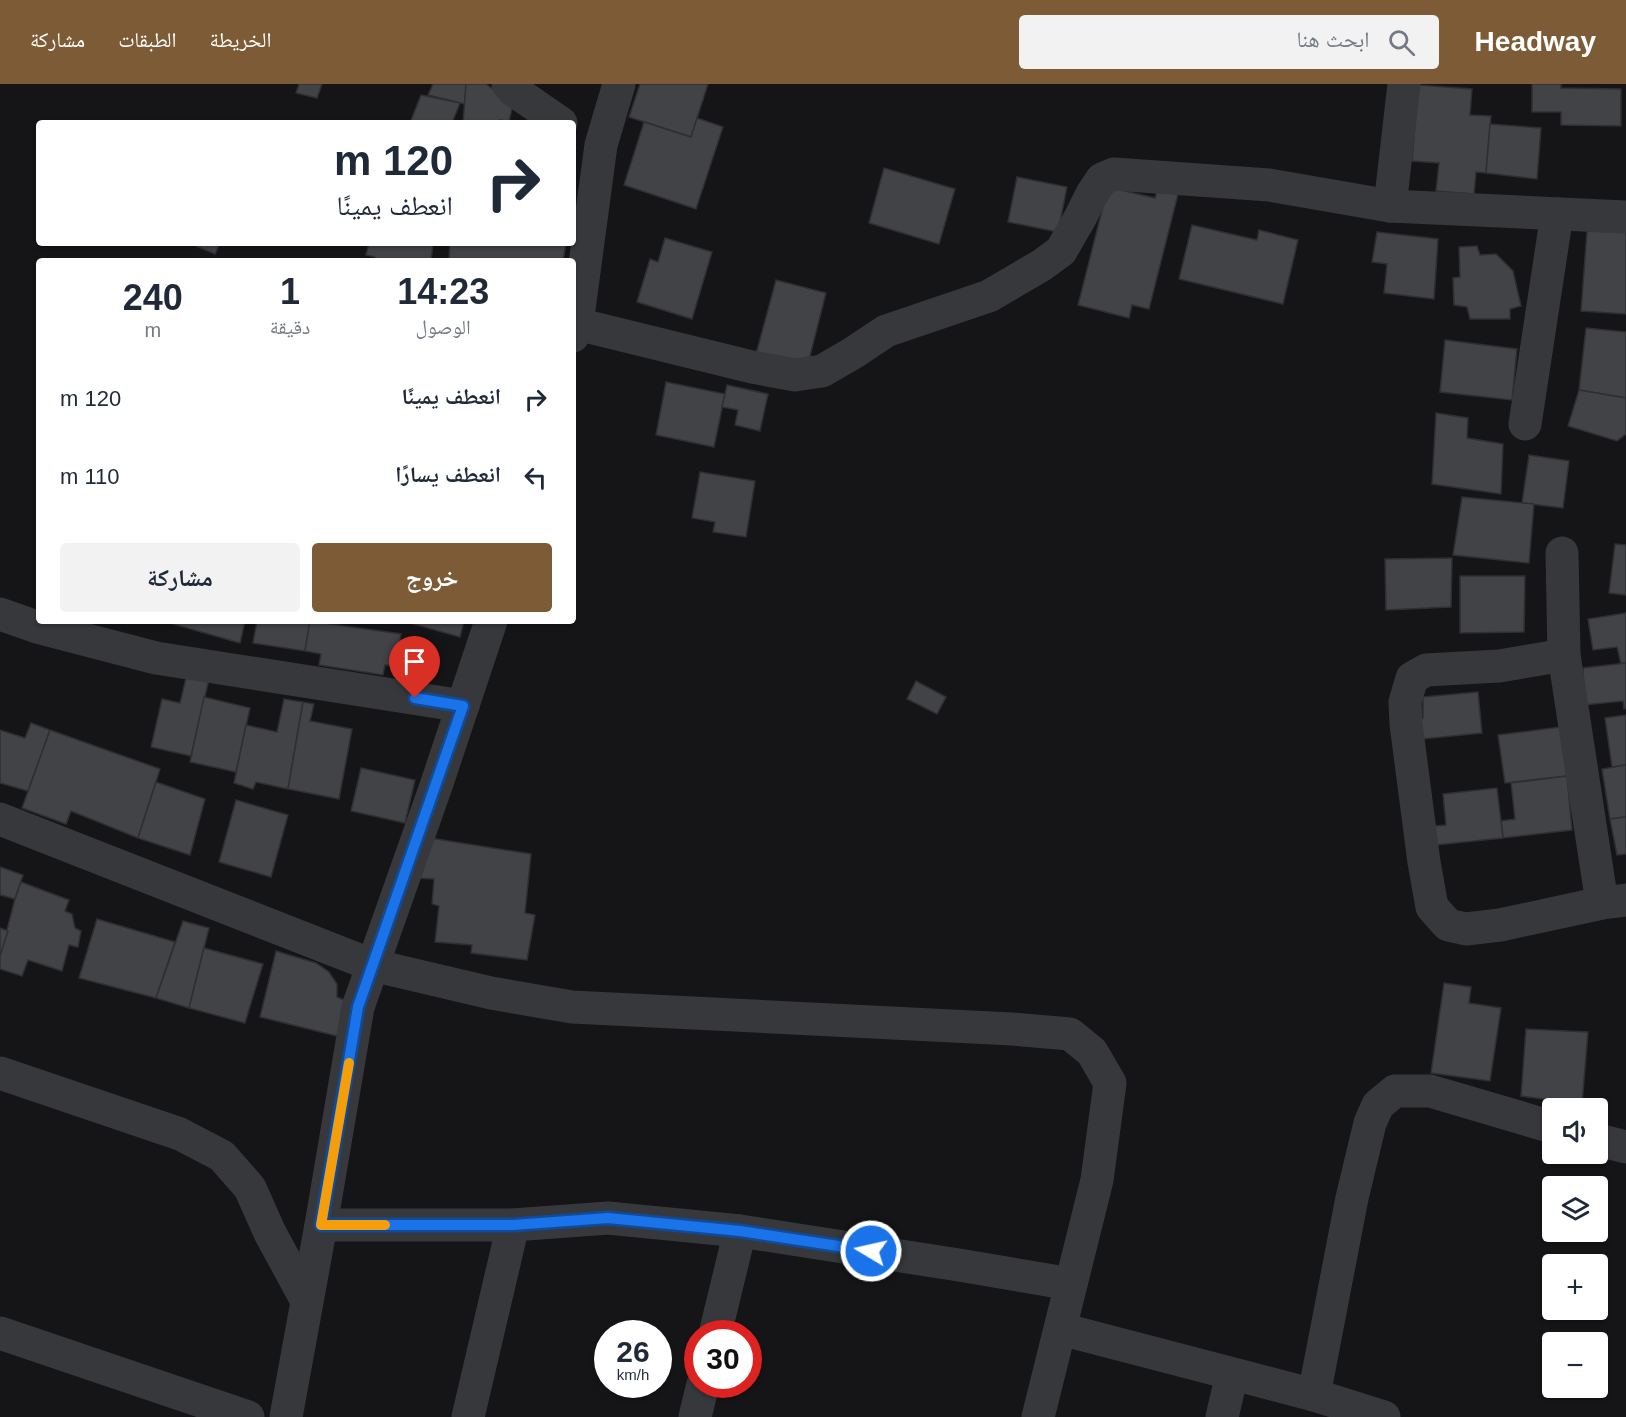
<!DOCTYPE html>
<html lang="ar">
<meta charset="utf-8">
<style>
:root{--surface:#fff;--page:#f2f2f3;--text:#1f2937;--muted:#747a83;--accent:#7d5b36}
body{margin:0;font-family:Arial,"Noto Naskh Arabic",sans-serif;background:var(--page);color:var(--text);direction:rtl;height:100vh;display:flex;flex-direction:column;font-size:22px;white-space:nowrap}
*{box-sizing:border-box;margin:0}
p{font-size:20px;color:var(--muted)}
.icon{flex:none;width:33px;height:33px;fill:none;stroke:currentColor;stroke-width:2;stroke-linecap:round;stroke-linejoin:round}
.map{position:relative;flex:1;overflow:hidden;direction:ltr}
.details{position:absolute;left:36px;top:174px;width:540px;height:366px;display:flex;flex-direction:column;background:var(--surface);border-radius:6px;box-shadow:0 2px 4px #0004;direction:rtl}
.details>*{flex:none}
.banner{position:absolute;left:36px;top:36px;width:540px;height:126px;border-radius:6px;box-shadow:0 2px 4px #0004;direction:rtl;background:#fff;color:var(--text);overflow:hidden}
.tools{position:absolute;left:1542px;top:1014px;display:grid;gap:12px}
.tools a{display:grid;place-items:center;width:66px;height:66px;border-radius:6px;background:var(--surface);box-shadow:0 2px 4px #0004;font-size:30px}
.speed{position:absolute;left:594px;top:1236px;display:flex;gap:12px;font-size:30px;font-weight:700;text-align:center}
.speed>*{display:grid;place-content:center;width:78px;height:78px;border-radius:50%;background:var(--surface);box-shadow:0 2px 4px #0004;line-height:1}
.speed small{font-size:15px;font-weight:400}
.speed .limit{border:9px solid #d22;background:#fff;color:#111}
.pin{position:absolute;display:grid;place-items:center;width:51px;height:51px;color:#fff;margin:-62px -26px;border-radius:50% 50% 50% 0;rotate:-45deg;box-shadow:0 0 6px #0007}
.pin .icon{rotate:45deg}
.me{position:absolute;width:66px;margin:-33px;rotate:279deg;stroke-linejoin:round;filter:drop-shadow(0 0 4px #0008)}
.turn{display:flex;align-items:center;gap:21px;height:126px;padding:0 24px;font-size:27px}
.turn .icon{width:78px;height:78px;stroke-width:2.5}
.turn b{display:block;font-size:42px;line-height:51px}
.eta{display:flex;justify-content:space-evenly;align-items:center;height:102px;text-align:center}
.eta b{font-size:36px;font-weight:700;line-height:42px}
.button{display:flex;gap:12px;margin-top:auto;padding:12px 24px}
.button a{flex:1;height:69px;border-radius:6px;background:var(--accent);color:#fff;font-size:24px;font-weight:700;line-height:69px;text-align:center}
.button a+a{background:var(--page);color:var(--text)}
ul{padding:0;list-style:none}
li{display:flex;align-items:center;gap:18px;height:78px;padding:0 24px}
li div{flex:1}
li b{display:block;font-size:22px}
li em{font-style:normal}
header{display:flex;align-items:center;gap:36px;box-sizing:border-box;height:84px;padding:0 30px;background:var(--accent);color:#fff}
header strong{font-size:28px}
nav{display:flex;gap:33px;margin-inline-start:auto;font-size:21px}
.search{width:420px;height:54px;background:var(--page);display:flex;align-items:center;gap:15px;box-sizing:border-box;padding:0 21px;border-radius:6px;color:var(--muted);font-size:22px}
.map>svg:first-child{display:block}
.building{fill:#414347;stroke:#2f2f33;stroke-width:1.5}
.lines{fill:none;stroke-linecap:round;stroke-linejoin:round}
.minor{stroke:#36383c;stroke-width:33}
.route-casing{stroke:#114b97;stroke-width:15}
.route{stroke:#1a73e8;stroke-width:10}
.slow{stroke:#f59e0b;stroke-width:10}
</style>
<header>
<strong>Headway</strong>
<div class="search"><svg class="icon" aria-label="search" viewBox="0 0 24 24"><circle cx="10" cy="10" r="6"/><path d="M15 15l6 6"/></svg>ابحث هنا</div>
<nav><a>الخريطة</a><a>الطبقات</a><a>مشاركة</a></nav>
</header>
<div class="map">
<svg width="1626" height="1333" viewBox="0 0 1626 1333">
<rect width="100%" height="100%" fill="#151517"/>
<!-- building -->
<g class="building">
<polygon points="299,0 322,0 317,14 296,9"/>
<polygon points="433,0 466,0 465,20 428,11"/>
<polygon points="466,0 486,0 513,20 509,38 500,36 499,39 463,39"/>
<polygon points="640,0 708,0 691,53 629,33"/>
<polygon points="1532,0 1561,0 1561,4 1621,5 1621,42 1561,41 1561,28 1532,28"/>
<polygon points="1418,1 1472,5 1470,31 1491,32 1486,89 1476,88 1474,110 1436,107 1439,79 1412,77"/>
<polygon points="421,11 460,19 452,39 410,39"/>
<polygon points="697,34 723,43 696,125 624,101 644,38 691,53"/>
<polygon points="1490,40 1541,44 1537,95 1486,89"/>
<polygon points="884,84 955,105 939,160 869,139"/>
<polygon points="1017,93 1067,103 1058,148 1008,138"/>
<polygon points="1108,103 1155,114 1158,104 1178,110 1149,225 1132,221 1129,234 1078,221"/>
<polygon points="1192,141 1257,156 1259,146 1298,156 1283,220 1179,195"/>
<polygon points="1587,147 1626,148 1626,230 1581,227"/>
<polygon points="1377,148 1438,155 1434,215 1384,209 1387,180 1372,178"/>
<polygon points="665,154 712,168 692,235 637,218 650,175 658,178"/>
<polygon points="189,159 220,159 215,170"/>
<polygon points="369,159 433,159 431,177 374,177 375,173 366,171"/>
<polygon points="450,159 566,159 563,177 468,177 449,175"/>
<polygon points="1477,162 1480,171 1496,170 1513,187 1521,222 1510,225 1510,235 1470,235 1467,223 1454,221 1453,194 1460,193 1459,163"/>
<polygon points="776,196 826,209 808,280 756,270"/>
<polygon points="1586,244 1626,248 1626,314 1579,306"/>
<polygon points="1445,256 1517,265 1512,316 1440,308"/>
<polygon points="666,298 725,310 714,363 656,351"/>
<polygon points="727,301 768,310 760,347 735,341 738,326 722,323"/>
<polygon points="1579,306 1626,314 1626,350 1617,357 1568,342"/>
<polygon points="1436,329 1468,334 1467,354 1503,360 1501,410 1432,400"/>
<polygon points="1529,371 1569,377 1563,424 1522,419"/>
<polygon points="700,388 755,397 746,453 713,448 715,438 692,434"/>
<polygon points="1462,413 1534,420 1529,479 1453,471"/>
<polygon points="1615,460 1626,461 1626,511 1609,509"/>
<polygon points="1452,474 1451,523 1386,526 1385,475"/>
<polygon points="1460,492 1525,492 1524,548 1460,549"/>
<polygon points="1626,529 1626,579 1621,580 1617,563 1593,566 1588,535"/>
<polygon points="174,537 245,537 240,559 173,540"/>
<polygon points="257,537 310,537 305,567 253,559"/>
<polygon points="310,537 401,550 396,582 385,581 383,591 319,581 321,570 305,567"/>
<polygon points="403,537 464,537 460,553"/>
<polygon points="1626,579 1626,624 1624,625 1623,617 1584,621 1583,584"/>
<polygon points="187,590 209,595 191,672 151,663 162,615 180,619"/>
<polygon points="916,597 946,613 937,630 907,615"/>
<polygon points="1478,608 1482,649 1422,655 1419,636 1423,634 1423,613"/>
<polygon points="204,613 250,624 236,688 190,678"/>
<polygon points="284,615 303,618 288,705 256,698 253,705 234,699 246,641 277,648"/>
<polygon points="303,618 314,620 310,637 352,645 339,715 288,705"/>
<polygon points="1626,631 1626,681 1612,683 1605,634"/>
<polygon points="31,639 50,646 28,707 0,699 0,646 25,654"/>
<polygon points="1560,643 1567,692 1505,699 1498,651"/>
<polygon points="50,646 160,685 138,754 71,727 66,740 22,724"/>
<polygon points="1626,681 1626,733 1610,735 1602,685"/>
<polygon points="361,684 415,696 405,739 351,727"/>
<polygon points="1567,692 1572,746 1503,754 1501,737 1515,735 1511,699"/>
<polygon points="156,698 205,715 190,771 138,754"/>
<polygon points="1497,704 1503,754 1436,761 1434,742 1446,741 1443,710"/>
<polygon points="236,716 288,731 271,793 219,778"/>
<polygon points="1626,733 1626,770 1617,771 1610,735"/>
<polygon points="430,754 531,770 525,829 535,831 527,876 471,869 472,861 435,858 439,822 432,820 434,795 418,794"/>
<polygon points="0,783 23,791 15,815 0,811"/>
<polygon points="21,798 69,816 65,827 72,830 75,844 81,847 78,863 69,861 62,887 28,876 22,892 0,885 0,872 15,815"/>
<polygon points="97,835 175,858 156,914 79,894"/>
<polygon points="183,837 209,844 189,924 156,914"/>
<polygon points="0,844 8,847 0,872"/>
<polygon points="204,864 263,880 245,939 189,924"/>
<polygon points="276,867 316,879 329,888 337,900 337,913 346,917 337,952 260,933"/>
<polygon points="1444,899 1471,903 1469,919 1501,924 1490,997 1431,989"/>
<polygon points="1526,945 1588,948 1582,1020 1521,1012"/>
</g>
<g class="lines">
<!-- minor -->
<g class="minor">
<polyline points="508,0 513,6 561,39"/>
<polyline points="1390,122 1404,0"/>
<polyline points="577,240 752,283 795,291 822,287 853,269 886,247 989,212 1042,181 1061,167 1080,134 1092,110 1102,95 1114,90 1269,101 1390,122 1626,133"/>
<polyline points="573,252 577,240 601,61 619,0"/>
<polyline points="1525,340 1557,130"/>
<polyline points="1562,469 1564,571 1499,582 1426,586 1412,594 1405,618 1406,640 1424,778 1432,823 1448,841 1466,845 1500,841 1602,819 1626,816"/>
<polyline points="0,530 37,543 156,574 463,622"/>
<polyline points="1564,571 1602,819"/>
<polyline points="0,735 372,881 491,909 572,923 1012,945 1070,950 1092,968 1110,999 1097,1096 1038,1333"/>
<polyline points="0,989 180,1050 222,1072 250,1104 270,1149 307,1217"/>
<polyline points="1598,1056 1626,1063"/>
<polyline points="321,1141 513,1141 608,1134 740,1147 959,1181 1071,1200"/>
<polyline points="1061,1245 1314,1311 1384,1333"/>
<polyline points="0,1249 248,1333"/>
<polyline points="715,1250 740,1147"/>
<polyline points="1314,1311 1352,1114 1370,1039 1378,1021 1395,1007 1430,1007 1552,1043"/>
<polyline points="286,1333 321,1141 358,923 436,702 491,537"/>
<polyline points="468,1333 513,1141"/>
<polyline points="695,1333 703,1300"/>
<polyline points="1222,1333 1232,1290"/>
</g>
</g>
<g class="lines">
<defs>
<polyline id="route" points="415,614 463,622 358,923 321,1141 513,1141 608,1134 740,1147 871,1167"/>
</defs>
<!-- route casing -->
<use href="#route" class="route-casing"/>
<!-- route -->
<use href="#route" class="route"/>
<!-- slow -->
<polyline class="slow" points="349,979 321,1141 385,1141"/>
</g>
</svg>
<div class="tools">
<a><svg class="icon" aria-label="sound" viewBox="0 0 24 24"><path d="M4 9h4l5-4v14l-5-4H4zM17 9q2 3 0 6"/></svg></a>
<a><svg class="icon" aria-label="layers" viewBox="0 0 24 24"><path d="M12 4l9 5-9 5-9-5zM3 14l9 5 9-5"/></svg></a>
<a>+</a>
<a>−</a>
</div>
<div class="speed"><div>26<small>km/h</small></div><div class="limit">30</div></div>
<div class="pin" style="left:415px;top:614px;background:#d93025"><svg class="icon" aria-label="arrive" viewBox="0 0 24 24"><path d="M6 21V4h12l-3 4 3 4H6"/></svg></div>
<svg class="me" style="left:871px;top:1167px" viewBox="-20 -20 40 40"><circle r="17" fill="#1a73e8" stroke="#fff" stroke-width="3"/><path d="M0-11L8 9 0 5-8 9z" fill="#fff"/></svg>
<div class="banner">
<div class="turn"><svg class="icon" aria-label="right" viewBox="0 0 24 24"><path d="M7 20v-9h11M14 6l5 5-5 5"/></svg><div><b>120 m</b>انعطف يمينًا</div></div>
</div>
<section class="details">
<div class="eta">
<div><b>14:23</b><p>الوصول</p></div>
<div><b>1</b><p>دقيقة</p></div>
<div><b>240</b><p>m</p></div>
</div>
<ul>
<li><svg class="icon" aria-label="right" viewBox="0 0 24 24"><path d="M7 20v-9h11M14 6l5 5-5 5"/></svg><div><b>انعطف يمينًا</b></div><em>120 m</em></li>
<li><svg class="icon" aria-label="left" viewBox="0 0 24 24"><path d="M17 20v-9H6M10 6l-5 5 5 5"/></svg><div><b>انعطف يسارًا</b></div><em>110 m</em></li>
</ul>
<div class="button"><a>خروج</a><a>مشاركة</a></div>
</section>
</div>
